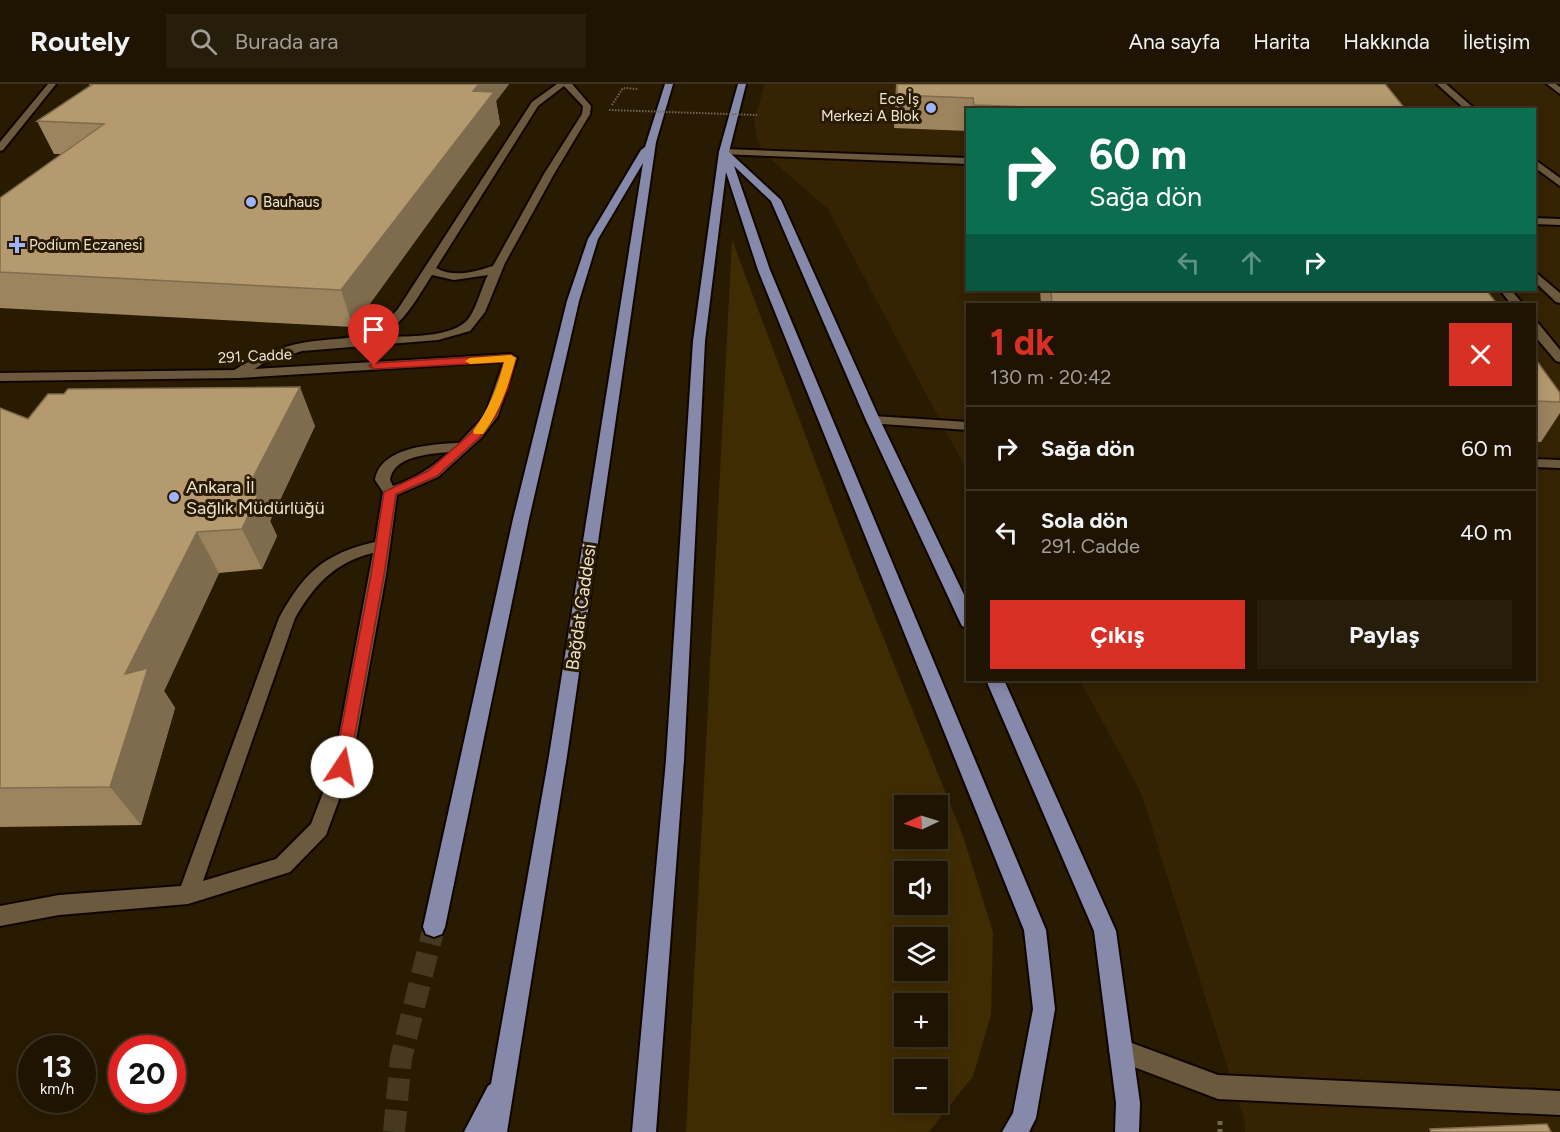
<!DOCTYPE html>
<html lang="tr">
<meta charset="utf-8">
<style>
:root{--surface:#1f1401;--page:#271d0b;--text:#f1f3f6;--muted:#a19e99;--line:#3c3323;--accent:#d93025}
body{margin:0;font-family:Figtree,sans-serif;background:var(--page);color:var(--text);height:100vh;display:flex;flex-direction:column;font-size:22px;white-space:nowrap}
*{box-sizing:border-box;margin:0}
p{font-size:20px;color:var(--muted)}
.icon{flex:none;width:33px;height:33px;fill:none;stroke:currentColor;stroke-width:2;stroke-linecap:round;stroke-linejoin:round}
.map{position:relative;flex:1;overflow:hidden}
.panel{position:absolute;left:966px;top:219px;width:570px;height:378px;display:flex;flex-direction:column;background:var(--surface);border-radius:0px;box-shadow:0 3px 15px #0003,0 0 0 2px var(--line)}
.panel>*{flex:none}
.banner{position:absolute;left:966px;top:24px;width:570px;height:183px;border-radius:0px;box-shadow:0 3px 15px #0003,0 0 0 2px var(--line);background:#0b6e4f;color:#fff;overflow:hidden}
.needle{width:39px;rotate:266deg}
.fabs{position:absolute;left:894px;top:711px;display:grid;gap:12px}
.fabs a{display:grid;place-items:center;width:54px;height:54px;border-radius:0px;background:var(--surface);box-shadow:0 3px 15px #0003,0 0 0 2px var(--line);font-size:30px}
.speed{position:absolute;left:18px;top:951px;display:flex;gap:12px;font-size:30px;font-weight:700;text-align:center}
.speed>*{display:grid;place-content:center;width:78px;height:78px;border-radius:50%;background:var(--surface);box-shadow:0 3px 15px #0003,0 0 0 2px var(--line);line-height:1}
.speed small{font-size:15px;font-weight:400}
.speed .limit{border:9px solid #d22;background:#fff;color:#111}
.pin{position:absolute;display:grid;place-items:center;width:51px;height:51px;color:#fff;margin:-62px -26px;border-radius:50% 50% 50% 0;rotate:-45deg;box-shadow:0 0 6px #0007}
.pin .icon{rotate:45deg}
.me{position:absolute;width:66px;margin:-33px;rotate:11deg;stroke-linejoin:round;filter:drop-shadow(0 0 4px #0008)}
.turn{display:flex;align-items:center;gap:21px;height:126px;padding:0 24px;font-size:27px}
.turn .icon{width:78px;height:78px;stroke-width:2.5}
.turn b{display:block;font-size:42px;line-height:51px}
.lanes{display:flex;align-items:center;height:57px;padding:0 24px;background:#0003;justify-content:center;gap:30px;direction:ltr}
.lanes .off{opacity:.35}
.round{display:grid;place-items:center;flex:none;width:63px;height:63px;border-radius:0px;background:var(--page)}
.summary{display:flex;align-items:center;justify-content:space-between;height:102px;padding:0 24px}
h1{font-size:36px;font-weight:700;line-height:45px;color:var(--accent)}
.action{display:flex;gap:12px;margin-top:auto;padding:12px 24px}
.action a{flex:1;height:69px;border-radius:0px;background:var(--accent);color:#fff;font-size:24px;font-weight:700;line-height:69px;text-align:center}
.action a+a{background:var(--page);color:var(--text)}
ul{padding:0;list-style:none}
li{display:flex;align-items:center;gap:18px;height:84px;padding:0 24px;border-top:2px solid var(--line)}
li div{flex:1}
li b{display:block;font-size:22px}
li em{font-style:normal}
header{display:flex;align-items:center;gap:36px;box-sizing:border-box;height:84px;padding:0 30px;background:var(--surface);border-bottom:2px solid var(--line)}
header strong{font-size:28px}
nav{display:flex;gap:33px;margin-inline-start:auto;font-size:21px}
.search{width:420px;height:54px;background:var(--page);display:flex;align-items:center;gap:15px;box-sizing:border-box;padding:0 21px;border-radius:0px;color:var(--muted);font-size:22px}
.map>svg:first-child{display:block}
.built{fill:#352304;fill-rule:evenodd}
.green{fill:#402c03;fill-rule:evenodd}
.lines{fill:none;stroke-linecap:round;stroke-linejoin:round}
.primary-tunnel{stroke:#473921;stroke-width:22;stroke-dasharray:22 10;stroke-linecap:butt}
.service-casing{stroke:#110500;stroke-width:4}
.minor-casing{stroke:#110500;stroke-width:4}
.primary-casing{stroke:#110500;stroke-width:4}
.path-far1{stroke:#756852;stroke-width:2;stroke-dasharray:1.5 1.5;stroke-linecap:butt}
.path{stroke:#756852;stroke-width:5;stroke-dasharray:4 4;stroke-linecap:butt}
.service{fill:#6b5a3e;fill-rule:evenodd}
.minor{fill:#6b5a3e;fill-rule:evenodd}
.primary{fill:#8689a9;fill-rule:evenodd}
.path-bridge{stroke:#756852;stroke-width:2;stroke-dasharray:1.5 1.5;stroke-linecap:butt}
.wall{fill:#9c845f}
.shaded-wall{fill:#7f6c4e}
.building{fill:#b59a6f;stroke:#7f6c4e;stroke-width:1.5}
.route{fill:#d93025;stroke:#8d1f18;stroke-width:1.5}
.slow{fill:#f59e0b}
.poi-dot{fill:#a1b3fd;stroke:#291b01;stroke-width:2}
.labels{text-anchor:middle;stroke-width:6;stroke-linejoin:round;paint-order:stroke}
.far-poi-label{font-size:15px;fill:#eee4d4;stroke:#291b01;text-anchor:start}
.far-street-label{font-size:15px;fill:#eee4d4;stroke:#291b01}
.poi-label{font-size:18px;fill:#eee4d4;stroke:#291b01;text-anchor:start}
.street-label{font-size:18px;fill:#eee4d4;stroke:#291b01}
</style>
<header>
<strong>Routely</strong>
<div class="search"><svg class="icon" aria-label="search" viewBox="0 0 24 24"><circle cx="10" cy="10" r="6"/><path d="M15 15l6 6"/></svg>Burada ara</div>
<nav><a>Ana sayfa</a><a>Harita</a><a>Hakkında</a><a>İletişim</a></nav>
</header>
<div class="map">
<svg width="1560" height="1048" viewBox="0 0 1560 1048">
<rect width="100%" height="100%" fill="#291b01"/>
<!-- built -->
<path class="built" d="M765,0H1560V1048H1245V1039L1141,709L1080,596H1534V220H968L967,387L828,125L768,73L757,57L754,35ZM968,26H1534V206H968Z"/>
<!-- green -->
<path class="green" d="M732,156L853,478L963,752L993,848L991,931L973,992L929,1048H686ZM904,722H938V754H904ZM904,788H938V820H904ZM904,854H938V886H904ZM904,920H938V952H904ZM904,986H938V1018H904Z"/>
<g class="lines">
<!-- primary-tunnel -->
<polyline class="primary-tunnel" points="394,1048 401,974 434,843"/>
<defs>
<g id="service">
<path d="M557,0H572L591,22L590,30L554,90L505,179L485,228L470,247L438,256L302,267L262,280L243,293H233L232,290L233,287C255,273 276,264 302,259C345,251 365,262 398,225L532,18ZM564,2L583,22L582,30L544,90L493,182C474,188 454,194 436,184L538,22ZM432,191L454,196L488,191C481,204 478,221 469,234C454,255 403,252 379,253C404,240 417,214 432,191Z"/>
<path d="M511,270L517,274L498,332L481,354L438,393L397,411L386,491L351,683L326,751L290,788L188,820L59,831L0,842V822L59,811L181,802L279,534C304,489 323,470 375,458L383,408L375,396C380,363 432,360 459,359L485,331L505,274ZM449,368C431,384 416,394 393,402L390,396C393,372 429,370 449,368ZM373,469L333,683L311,740L276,775L203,797L295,534C314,501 335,478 373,469Z"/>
</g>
<g id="minor">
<polygon points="48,0 56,0 3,66 0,67 0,58"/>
<polygon points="1437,0 1446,0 1476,26 1466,26"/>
<polygon points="1547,0 1556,0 1560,3 1560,10"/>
<polygon points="724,65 968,74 968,80 721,70 719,68"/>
<polygon points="1534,75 1560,94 1560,102 1534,83"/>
<polygon points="1534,134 1560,135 1560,141 1534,140"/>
<polygon points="1534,187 1560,209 1560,219 1556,218 1534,197"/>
<polygon points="1500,206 1511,206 1523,220 1511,220"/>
<polygon points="1534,238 1538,239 1560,266 1560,278 1556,277 1534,251"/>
<polygon points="511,270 517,274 515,277 238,294 0,297 0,289 238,286"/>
<polygon points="873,332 968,338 968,346 868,339 866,336"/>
<polygon points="1534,375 1560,376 1560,384 1534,383"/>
<polygon points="1121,955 1218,991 1560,1007 1560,1031 1218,1015 1113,975 1109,967 1113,959"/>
</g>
<g id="primary">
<polygon points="665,0 673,0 656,58 567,672 507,1048 464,1048 488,1002 491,1000 549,672 643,79 598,155 579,217 529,435 445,843 442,850 434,853 426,850 423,843 513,435 567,217 588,155 641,66 645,63"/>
<polygon points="738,0 746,0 729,68 781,116 880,336 968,519 968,544 962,542 960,538 866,336 771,117 734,82 770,186 1046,846 1055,925 1036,1034 1029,1048 1002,1048 1013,1029 1033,925 1024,846 758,186 726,88 705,257 684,676 656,1048 632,1048 666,676 693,257 719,68"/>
<polygon points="986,596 1004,596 1116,847 1140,1019 1139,1048 1115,1048 1116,1019 1094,847"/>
</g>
</defs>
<!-- service casing -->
<use href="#service" class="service-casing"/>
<!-- minor casing -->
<use href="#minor" class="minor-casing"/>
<!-- primary casing -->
<use href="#primary" class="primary-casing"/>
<!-- path-far1 -->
<polyline class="path-far1" points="612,21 623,4 638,5"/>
<!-- path -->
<polyline class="path" points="1220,1037 1220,1048"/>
<!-- service -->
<use href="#service" class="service"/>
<!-- minor -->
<use href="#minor" class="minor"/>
<!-- primary -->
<use href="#primary" class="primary"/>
<!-- path-bridge -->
<polyline class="path-bridge" points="609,26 757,31"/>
</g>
<!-- wall -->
<g class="wall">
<polygon points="89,0 509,0 496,17 500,40 353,243 0,224 0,114 61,70 54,70 37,37 90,2"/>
<polygon points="896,0 1385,0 1406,26 968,26 968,47 894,44"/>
<polygon points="1040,206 1486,206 1497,220 1041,220"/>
<polygon points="1534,273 1560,309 1560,329 1541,358 1534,358"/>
<polygon points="0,324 28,335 315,342 270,437 277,452 262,485 219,489 164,607 175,624 141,741 0,743"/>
</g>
<!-- shaded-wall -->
<g class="shaded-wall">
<polygon points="479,0 509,0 496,17 500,40 353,243 341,206 473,7"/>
<polygon points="300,303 315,342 270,437 277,452 262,485 242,445 244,411"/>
<polygon points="197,448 219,489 164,607 175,624 141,741 110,703 125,590"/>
</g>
<!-- building -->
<g class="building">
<polygon points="93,0 479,0 473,7 494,8 341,206 0,188 0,114 104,40 37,37"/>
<polygon points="897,0 1385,0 1406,26 1032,26 1032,23 974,21 973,14 897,11"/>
<polygon points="1051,206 1486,206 1497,220 1052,220"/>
<polygon points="1534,273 1560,309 1560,318 1534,317"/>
<polygon points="300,303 244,411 258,411 242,445 197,448 125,590 148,584 110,703 0,704 0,324 28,335 48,310 64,310 68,305"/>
<polygon points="1547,1040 1551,1048 1431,1048 1430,1045"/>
</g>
<!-- route -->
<polygon class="route" points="511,271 516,274 508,304 496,332 480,353 437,392 396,410 384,491 349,683 347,687 342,689 336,687 334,683 371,491 384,408 428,387 471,349 485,331 497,304 504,278 374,285 369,282 374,279"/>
<!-- slow -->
<path class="slow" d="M511,271L516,274C508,302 501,326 483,350H474L473,347C489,325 497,304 504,278L470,280L465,277L470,274Z"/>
<!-- markers -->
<g class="poi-dot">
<circle cx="931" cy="24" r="6"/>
<circle cx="251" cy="118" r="6"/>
<path d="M14 152h6v6h6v6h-6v6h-6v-6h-6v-6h6z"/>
<circle cx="174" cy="413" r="6"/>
</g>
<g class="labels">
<!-- far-poi labels -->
<g class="far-poi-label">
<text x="919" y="20" text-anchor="end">Ece İş<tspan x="919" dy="17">Merkezi A Blok</tspan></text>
<text x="263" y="123">Bauhaus</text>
<text x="29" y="166">Podium Eczanesi</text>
</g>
<!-- far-street labels -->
<g class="far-street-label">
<text transform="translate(255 272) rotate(-3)" y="5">291. Cadde</text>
</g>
<!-- poi labels -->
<g class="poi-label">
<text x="186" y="409">Ankara İl<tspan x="186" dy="21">Sağlık Müdürlüğü</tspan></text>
</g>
<!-- street labels -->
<g class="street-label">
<text transform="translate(581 523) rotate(-82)" y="6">Bağdat Caddesi</text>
</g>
</g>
</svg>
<div class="fabs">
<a><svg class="needle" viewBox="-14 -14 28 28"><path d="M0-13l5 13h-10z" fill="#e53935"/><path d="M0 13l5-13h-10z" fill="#a19e99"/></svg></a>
<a><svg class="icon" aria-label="sound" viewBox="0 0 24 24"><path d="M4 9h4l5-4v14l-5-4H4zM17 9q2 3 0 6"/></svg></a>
<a><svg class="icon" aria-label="layers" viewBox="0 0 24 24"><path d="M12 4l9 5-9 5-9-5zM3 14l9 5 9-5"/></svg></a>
<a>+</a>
<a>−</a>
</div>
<div class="speed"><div>13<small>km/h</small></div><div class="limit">20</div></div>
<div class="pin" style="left:374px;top:282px;background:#d93025"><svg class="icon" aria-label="arrive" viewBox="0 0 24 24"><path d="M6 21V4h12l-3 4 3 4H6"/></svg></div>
<svg class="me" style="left:342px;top:683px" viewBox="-20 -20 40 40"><circle r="19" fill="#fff"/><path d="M0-13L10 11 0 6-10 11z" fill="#d93025"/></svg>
<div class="banner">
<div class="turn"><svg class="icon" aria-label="right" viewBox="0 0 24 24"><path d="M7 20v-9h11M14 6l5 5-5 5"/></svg><div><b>60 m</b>Sağa dön</div></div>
<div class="lanes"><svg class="icon off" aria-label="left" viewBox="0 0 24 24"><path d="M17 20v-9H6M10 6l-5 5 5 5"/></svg><svg class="icon off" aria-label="ahead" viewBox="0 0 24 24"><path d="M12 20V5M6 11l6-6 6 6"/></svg><svg class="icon" aria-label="right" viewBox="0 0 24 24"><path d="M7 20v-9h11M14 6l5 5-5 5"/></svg></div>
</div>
<section class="panel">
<div class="summary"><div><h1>1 dk</h1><p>130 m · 20:42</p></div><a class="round" style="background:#d93025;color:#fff"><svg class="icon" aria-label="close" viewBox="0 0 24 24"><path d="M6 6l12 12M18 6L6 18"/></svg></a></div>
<ul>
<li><svg class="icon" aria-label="right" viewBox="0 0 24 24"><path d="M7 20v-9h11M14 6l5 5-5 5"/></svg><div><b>Sağa dön</b></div><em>60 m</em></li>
<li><svg class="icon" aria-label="left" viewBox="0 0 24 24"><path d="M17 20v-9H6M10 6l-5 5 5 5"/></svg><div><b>Sola dön</b><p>291. Cadde</p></div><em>40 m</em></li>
</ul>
<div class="action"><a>Çıkış</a><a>Paylaş</a></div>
</section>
</div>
